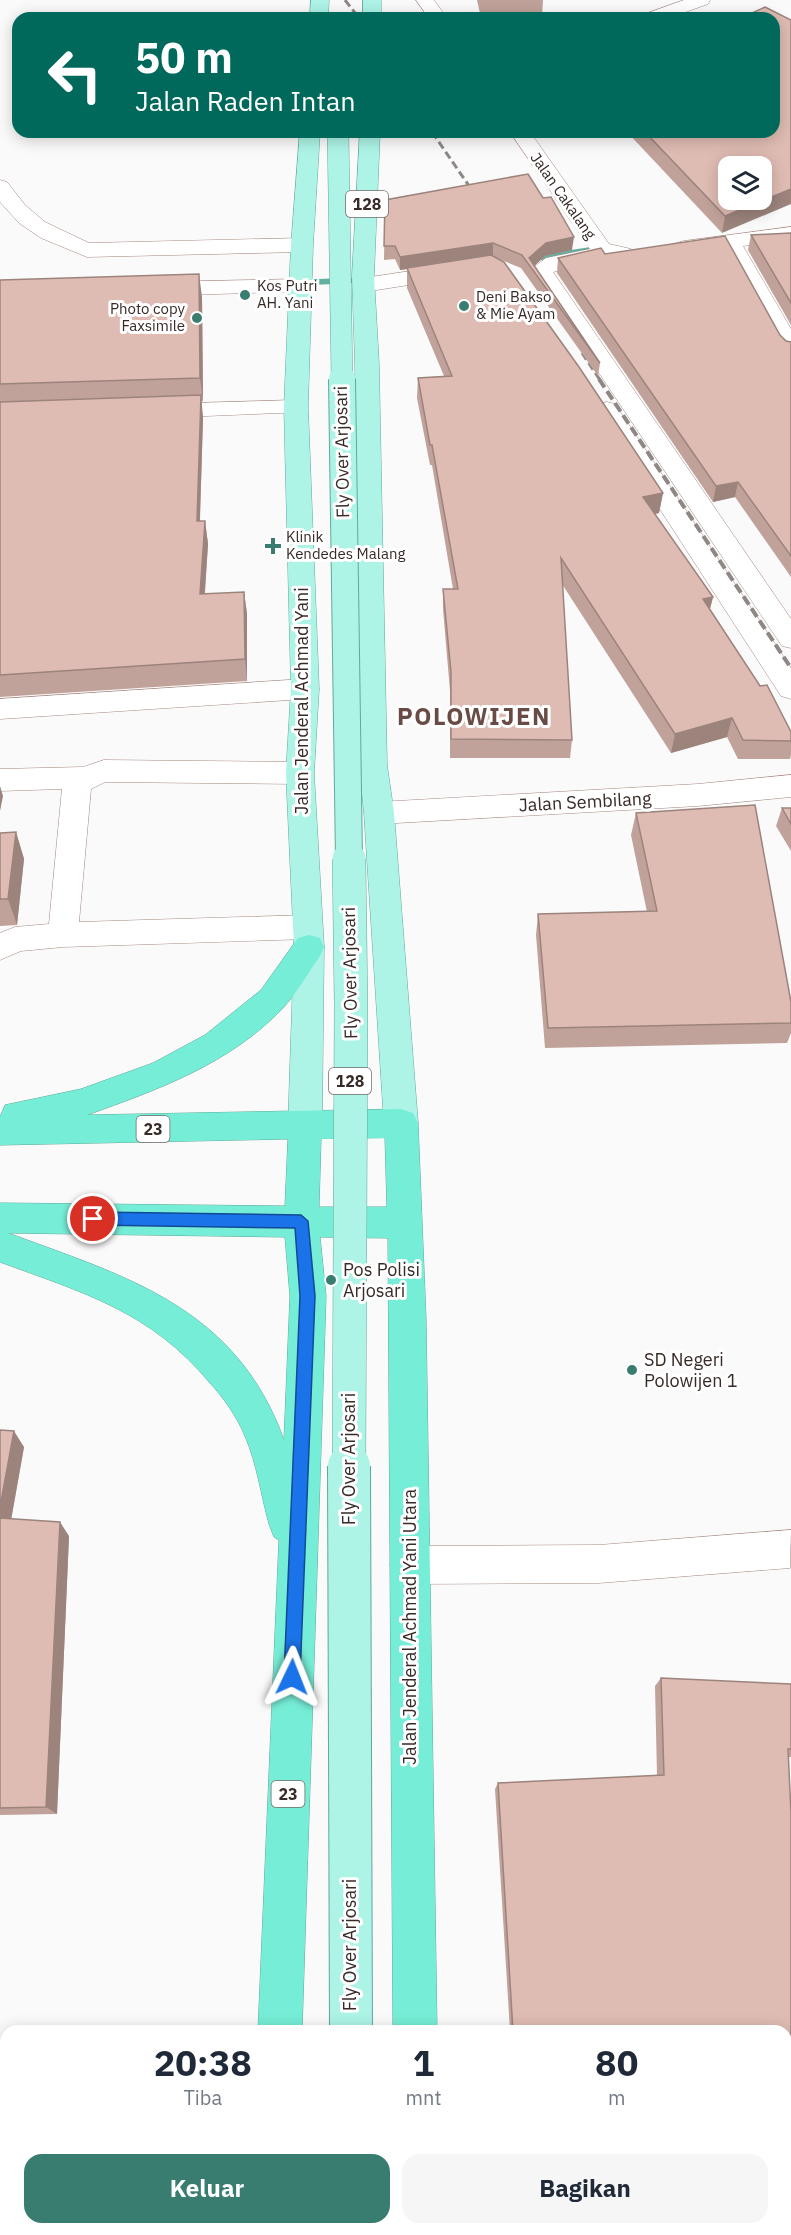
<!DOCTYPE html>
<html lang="id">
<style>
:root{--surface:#fff;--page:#f6f6f7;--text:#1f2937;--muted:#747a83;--accent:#397d71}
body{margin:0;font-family:"IBM Plex Sans",sans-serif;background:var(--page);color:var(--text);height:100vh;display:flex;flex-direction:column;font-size:22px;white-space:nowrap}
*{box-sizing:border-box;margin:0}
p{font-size:20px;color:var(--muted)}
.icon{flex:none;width:33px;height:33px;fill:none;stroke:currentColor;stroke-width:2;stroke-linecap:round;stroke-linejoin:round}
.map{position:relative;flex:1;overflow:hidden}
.panel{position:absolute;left:0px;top:2025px;width:792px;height:210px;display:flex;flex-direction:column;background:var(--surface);border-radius:18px 18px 0 0;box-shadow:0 3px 15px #0003}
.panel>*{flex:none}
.guide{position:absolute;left:12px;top:12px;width:768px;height:126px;border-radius:18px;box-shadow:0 3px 15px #0003;background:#00695c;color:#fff;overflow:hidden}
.fabs{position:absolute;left:718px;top:156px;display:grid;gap:12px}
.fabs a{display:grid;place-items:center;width:54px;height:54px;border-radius:12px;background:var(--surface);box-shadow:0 3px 15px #0003;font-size:30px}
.pin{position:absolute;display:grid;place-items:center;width:51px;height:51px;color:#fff;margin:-26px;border:3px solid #fff;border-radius:50%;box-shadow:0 2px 6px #0007}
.me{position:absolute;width:66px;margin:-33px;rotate:2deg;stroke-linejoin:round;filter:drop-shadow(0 0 4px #0008)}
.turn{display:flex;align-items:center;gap:21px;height:126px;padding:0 24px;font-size:27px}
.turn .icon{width:78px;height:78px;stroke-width:2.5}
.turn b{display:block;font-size:42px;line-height:51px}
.eta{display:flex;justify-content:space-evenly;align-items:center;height:102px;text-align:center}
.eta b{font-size:36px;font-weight:800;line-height:42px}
.action{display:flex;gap:12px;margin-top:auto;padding:12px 24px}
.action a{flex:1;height:69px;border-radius:18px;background:var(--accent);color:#fff;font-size:24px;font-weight:800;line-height:69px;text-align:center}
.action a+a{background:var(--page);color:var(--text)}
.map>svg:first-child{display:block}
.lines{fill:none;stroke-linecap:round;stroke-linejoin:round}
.stream{fill:#62b0a1;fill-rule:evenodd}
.minor-casing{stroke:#a5857d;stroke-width:1}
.major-casing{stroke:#60a999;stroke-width:1}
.highway-casing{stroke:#60a999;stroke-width:1}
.minor{fill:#fff;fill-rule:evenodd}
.major{fill:#adf4e6;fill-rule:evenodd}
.highway{fill:#76edd6;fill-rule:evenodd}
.rail-far1{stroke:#8e8786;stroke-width:3;stroke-dasharray:8 4;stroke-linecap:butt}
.rail{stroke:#8e8786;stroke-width:4;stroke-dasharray:10 4.5;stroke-linecap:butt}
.major-bridge-far3-casing{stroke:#60a999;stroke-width:22;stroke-linecap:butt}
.major-bridge-far2-casing{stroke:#60a999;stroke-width:28;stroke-linecap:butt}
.major-bridge-far1-casing{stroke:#60a999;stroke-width:34;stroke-linecap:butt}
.major-bridge-casing{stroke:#60a999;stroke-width:44;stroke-linecap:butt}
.major-bridge-far3{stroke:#adf4e6;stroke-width:21}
.major-bridge-far2{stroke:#adf4e6;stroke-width:26}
.major-bridge-far1{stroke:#adf4e6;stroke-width:33}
.major-bridge{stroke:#adf4e6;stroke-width:42}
.wall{fill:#c0a29a}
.shaded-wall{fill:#9c847d}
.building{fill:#dfbcb3;stroke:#9c847d;stroke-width:1.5;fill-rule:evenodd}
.route{fill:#1a73e8;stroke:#114b97;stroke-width:1.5}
.poi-dot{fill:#397d71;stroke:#fff;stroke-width:2}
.labels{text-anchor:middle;stroke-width:6;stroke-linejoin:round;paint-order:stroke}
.far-street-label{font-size:15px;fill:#372a27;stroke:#fff}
.far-poi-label{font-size:15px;fill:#372a27;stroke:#fff;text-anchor:start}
.shield{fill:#fff;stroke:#736a68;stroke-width:1.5}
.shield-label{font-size:16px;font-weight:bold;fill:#372a27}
.street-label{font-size:18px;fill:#372a27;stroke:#fff}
.poi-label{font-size:18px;fill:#372a27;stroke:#fff;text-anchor:start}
.district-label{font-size:24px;font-weight:bold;letter-spacing:1.5px;fill:#684b44;stroke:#fff}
</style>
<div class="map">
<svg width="791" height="2235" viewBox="0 0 791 2235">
<rect width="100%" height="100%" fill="#fafafa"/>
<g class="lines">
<!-- stream -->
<g class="stream">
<polygon points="591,247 596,250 595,252 522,263 517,260 522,257"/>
<polygon points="374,277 380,280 378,282 289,286 283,283 289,280"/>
</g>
<defs>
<g id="minor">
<polygon points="416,0 434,0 447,18 429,18"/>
<polygon points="684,0 710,0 708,4 669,18 643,18 645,14"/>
<polygon points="510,132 530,132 609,244 631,249 634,254 631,259 623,261 611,258 553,272 791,619 791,648 782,646 530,270 546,258 590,249"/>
<polygon points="0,180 7,182 25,205 45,222 89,243 302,238 310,240 313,245 310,250 302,252 87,257 41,238 19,223 0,202"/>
<polygon points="791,227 791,239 743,246 791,329 791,356 783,354 779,349 723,249 684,255 676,253 673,248 676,243 684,241"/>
<polygon points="451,265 459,267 462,272 459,277 364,292 356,290 353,285 356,280 364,278"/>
<polygon points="302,279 310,281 313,286 310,291 155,296 147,294 144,289 147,284 155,282"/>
<polygon points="296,400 304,402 308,407 304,412 157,418 149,416 145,411 149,406 157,404"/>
<polygon points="607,402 615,404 791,668 791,699 781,696 595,409 599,404"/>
<polygon points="305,679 315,682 319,689 315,696 305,699 0,719 0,699"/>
<polygon points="104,760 300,762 310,766 314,773 310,780 300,784 105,782 91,789 79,922 307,915 318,918 322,927 318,936 307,939 63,947 21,951 0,960 0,933 15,927 49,924 62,789 0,791 0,769 83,767"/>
<polygon points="791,775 791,797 698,806 379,824 369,821 364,813 369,805 379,802 698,784"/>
<polygon points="791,1530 790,1568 599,1583 409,1584 395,1579 390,1565 395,1551 409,1546 599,1545"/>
</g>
<g id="major">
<polygon points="311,0 329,0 328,18 310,18"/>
<rect x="363" y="0" width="18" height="18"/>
<polygon points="300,132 320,132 313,245 308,407 319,689 314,773 324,947 322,1127 317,1137 305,1141 293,1137 288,1127 294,947 286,773 291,689 284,407 291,245"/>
<polygon points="360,132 380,132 374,276 379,364 387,765 394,813 418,1123 413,1133 401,1137 389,1133 384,1123 364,813 359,765 355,364 352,276"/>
<rect x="328" y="2229" width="48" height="6"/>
</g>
<g id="highway">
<path d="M309,935L320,938L324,947L320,956C308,973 297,993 283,1008C230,1064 157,1090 87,1115L401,1109L413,1113L418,1123L426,1319L437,2031H393L388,1238L320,1237L326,1296L302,2031H258L279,1540L274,1537L269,1524C261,1495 257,1464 245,1436C237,1417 224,1398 210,1383C150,1311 84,1293 0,1262V1203L285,1206L288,1139L0,1145V1117L5,1105L81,1089L153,1063L205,1035L261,990L298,938ZM385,1138L387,1207H319L321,1139ZM8,1233L285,1237L290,1296L284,1440C236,1307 127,1277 8,1233Z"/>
<rect x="250" y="2229" width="48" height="6"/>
<rect x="396" y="2229" width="48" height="6"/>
</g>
</defs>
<!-- minor casing -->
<use href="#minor" class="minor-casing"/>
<!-- major casing -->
<use href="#major" class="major-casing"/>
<!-- highway casing -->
<use href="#highway" class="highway-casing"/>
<!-- minor -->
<use href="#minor" class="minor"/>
<!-- major -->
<use href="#major" class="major"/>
<!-- highway -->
<use href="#highway" class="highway"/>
<!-- rail-far1 -->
<g class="rail-far1">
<polyline points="345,0 359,18"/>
<polyline points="432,132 478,199"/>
<polyline points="582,353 600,380"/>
</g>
<!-- rail -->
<polyline class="rail" points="599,379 791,668"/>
<defs>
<polyline id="major-bridge-far3" points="338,132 342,380"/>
<polyline id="major-bridge-far2" points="342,379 349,860"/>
<polyline id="major-bridge-far1" points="349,859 351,1005 349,1467"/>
<polyline id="major-bridge" points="349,1466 351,2031"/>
</defs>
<!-- major-bridge-far3 casing -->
<use href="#major-bridge-far3" class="major-bridge-far3-casing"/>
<!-- major-bridge-far2 casing -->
<use href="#major-bridge-far2" class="major-bridge-far2-casing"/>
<!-- major-bridge-far1 casing -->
<use href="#major-bridge-far1" class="major-bridge-far1-casing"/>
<!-- major-bridge casing -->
<use href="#major-bridge" class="major-bridge-casing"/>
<!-- major-bridge-far3 -->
<use href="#major-bridge-far3" class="major-bridge-far3"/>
<!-- major-bridge-far2 -->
<use href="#major-bridge-far2" class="major-bridge-far2"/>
<!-- major-bridge-far1 -->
<use href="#major-bridge-far1" class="major-bridge-far1"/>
<!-- major-bridge -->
<use href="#major-bridge" class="major-bridge"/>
</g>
<!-- wall -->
<g class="wall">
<polygon points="477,0 543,0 542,16 481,18"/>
<polygon points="627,132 774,132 722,233"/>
<polygon points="385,200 572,250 545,256 534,266 600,363 598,376 521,268 499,259 663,493 659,513 655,514 713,597 710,609 791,732 791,755 790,759 738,759 727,737 671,753 562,584 572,740 570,758 450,758 450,691 443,609 443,589 453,589 432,465 430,465 417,398 418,378 444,376 407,288 407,269 400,270 395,259 384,260"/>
<polygon points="791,233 791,325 748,250 751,235"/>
<polygon points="605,254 786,341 791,342 791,577 735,497 713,502 557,273 558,258"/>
<polygon points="0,280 202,297 203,401 201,401 203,418 200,521 205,521 208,544 205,594 244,592 247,614 247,681 0,697"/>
<polygon points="782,808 791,808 791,851 776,826"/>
<polygon points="636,813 791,1002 791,1033 787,1043 545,1048 536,935 538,914 647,912 631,835"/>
<polygon points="16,832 24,859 17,925 0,926 0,833"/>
<polygon points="0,1430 24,1447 11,1519 69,1536 57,1814 0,1815"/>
<polygon points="661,1678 791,1684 791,1757 788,1757 791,2235 524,2235 522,2229 786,2229 786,2031 510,2031 495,1789 498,1783 657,1776 655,1686"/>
</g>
<!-- shaded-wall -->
<g class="shaded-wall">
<polygon points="791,189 791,204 722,233 725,216"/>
<polygon points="574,237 572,250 545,256 532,268 529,258 546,243"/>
<polygon points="493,243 493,257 400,270 400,257"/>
<polygon points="199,274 202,297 203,401 200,378"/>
<polygon points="201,395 203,418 199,544 197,521"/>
<polygon points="738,482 735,497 713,502 716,486"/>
<polygon points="663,493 659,513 640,517 643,497"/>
<polygon points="205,521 208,544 203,616 200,594"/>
<polygon points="244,592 247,614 247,681 245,659"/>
<polygon points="713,597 708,616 703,599"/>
<polygon points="732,718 727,737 671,753 675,734"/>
<polygon points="0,786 3,796 0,811"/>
<polygon points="16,832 24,859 17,925 8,899"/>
<polygon points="14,1431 24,1447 9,1532 0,1521 0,1507"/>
<polygon points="60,1522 69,1536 57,1814 46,1807"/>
</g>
<!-- building -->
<g class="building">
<path d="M765,7L791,20V189L725,216L645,132H774V18H741ZM729,166H762V200H729Z"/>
<polygon points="528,174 543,198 551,197 574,237 546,243 529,258 600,363 522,255 493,243 400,257 395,246 384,246 385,200"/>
<polygon points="791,233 791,303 751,235"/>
<polygon points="725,236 780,335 786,341 791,342 791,556 738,482 716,486 558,258 601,248 605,254"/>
<polygon points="491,255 504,262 579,367 663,493 643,497 713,597 703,599 760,686 767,685 791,732 791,741 743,740 732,718 675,734 561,558 572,740 451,739 451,672 443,589 458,589 432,445 430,445 418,378 452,376 407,268"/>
<polygon points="199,274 200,378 0,384 0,280"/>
<polygon points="201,395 197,521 205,521 200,594 244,592 245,659 0,675 0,402"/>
<polygon points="755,805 791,1002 791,1023 548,1028 538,914 657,911 636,813"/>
<polygon points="782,808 791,808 791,824"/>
<polygon points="16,832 8,899 0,899 0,833"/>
<polygon points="0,1430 14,1431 0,1507"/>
<polygon points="0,1518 60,1522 46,1807 0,1808"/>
<polygon points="661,1678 791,1684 791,1749 788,1749 791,1813 791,2235 526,2235 525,2229 786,2229 786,2031 513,2031 498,1783 664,1775"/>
<polygon points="6,2125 6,2220 0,2221 0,2126"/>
</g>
<!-- route -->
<polygon class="route" points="93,1212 301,1215 308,1221 315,1296 300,1677 298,1683 292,1685 286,1683 284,1677 300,1296 295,1228 93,1225 86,1219"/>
<!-- markers -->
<g class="poi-dot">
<circle cx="245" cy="295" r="6"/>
<circle cx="464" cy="306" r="6"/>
<circle cx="197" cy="318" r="6"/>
<path d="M270 537h6v6h6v6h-6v6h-6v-6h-6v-6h6z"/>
<circle cx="331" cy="1280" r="6"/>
<circle cx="632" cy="1370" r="6"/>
</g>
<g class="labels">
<!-- far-street labels -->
<g class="far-street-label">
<text transform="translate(563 196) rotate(55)" y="5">Jalan Cakalang</text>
</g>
<!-- far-poi labels -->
<g class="far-poi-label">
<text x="257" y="291">Kos Putri<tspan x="257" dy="17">AH. Yani</tspan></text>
<text x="476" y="302">Deni Bakso<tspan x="476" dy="17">&amp; Mie Ayam</tspan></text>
<text x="185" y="314" text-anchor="end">Photo copy<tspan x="185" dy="17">Faxsimile</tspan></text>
<text x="286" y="542">Klinik<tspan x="286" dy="17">Kendedes Malang</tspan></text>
</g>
<!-- shield labels -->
<g class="shield">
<rect x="346" y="191" width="42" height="26" rx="4.5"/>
<rect x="329" y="1068" width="42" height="26" rx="4.5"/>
<rect x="136.5" y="1116" width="33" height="26" rx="4.5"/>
<rect x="271.5" y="1781" width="33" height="26" rx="4.5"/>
</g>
<g class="shield-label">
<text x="367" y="210">128</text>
<text x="350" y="1087">128</text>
<text x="153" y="1135">23</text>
<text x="288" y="1800">23</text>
</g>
<!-- street labels -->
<g class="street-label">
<text transform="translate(342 452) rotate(-91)" y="6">Fly Over Arjosari</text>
<text transform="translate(302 701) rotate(-90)" y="6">Jalan Jenderal Achmad Yani</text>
<text transform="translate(585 802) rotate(-3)" y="6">Jalan Sembilang</text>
<text transform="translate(350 973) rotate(-91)" y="6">Fly Over Arjosari</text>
<text transform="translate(349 1459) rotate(-90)" y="6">Fly Over Arjosari</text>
<text transform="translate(410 1627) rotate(-90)" y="6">Jalan Jenderal Achmad Yani Utara</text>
<text transform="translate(350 1945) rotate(-90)" y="6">Fly Over Arjosari</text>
</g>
<!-- poi labels -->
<g class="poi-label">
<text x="343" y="1276">Pos Polisi<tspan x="343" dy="21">Arjosari</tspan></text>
<text x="644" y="1366">SD Negeri<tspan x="644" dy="21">Polowijen 1</tspan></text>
</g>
<!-- district labels -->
<g class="district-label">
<text x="474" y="725">POLOWIJEN</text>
</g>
</g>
</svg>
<div class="fabs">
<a><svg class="icon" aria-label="layers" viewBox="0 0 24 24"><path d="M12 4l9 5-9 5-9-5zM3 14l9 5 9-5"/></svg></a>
</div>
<div class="pin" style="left:93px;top:1219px;background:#d93025"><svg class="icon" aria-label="arrive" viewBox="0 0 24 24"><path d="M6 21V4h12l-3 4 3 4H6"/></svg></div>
<svg class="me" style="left:292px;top:1677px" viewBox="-20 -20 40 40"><path d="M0-17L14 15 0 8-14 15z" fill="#1a73e8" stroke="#fff" stroke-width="4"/></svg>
<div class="guide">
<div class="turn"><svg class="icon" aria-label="left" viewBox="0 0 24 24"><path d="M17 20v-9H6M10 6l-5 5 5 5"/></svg><div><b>50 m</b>Jalan Raden Intan</div></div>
</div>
<section class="panel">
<div class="eta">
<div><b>20:38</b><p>Tiba</p></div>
<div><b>1</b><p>mnt</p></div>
<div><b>80</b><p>m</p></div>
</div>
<div class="action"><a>Keluar</a><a>Bagikan</a></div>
</section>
</div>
